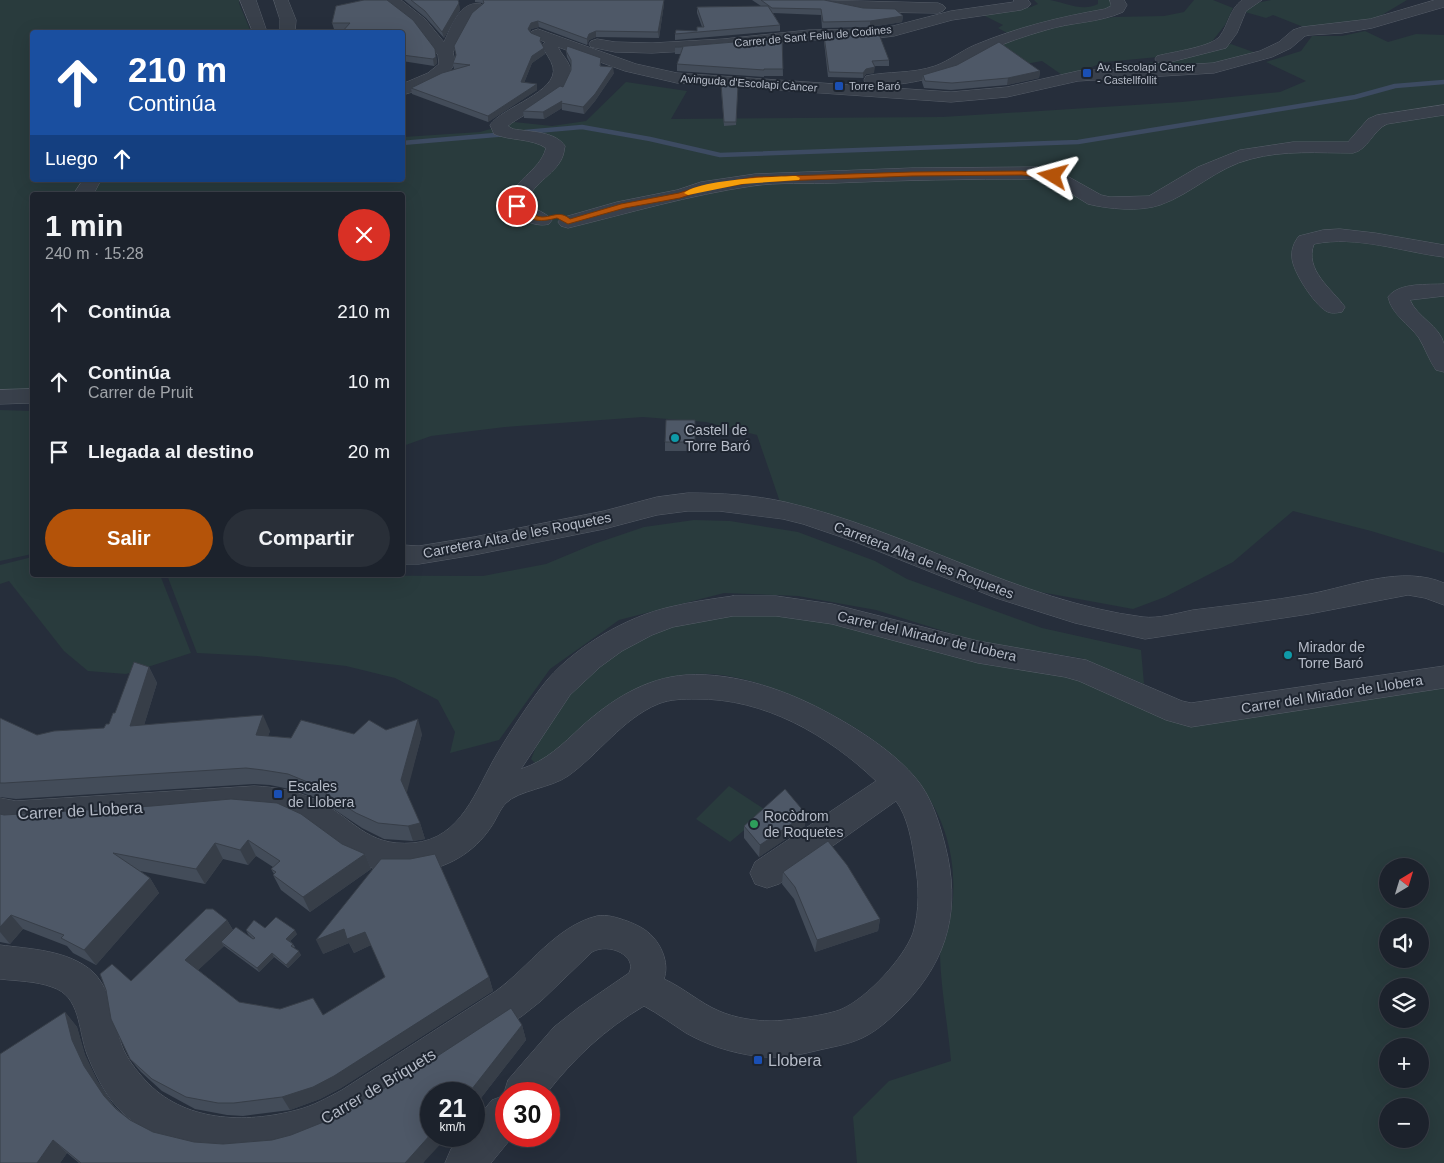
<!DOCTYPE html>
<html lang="es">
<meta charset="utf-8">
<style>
:root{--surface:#1c222c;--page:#292f38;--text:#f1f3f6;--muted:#a0a4a9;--line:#3a3f48;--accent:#b45309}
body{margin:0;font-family:Helvetica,sans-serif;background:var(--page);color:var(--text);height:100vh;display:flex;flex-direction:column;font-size:19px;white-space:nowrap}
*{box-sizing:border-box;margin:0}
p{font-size:16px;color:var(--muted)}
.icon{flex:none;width:28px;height:28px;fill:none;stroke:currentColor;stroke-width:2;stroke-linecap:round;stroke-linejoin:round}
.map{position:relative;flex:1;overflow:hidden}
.sheet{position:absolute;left:30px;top:192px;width:375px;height:385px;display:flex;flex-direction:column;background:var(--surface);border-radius:5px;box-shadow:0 5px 20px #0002,0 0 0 1px var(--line)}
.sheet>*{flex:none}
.hud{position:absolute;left:30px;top:30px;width:375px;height:152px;border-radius:5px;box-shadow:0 5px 20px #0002,0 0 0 1px var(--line);background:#1a4fa0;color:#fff;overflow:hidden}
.needle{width:32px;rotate:38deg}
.buttons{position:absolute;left:1379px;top:858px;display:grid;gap:10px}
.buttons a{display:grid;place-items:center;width:50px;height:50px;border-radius:50%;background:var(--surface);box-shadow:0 5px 20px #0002,0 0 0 1px var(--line);font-size:25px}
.speed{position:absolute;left:420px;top:1082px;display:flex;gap:10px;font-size:25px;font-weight:700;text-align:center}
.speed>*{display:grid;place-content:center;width:65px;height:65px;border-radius:50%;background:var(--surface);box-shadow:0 5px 20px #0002,0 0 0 1px var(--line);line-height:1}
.speed small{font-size:12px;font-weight:400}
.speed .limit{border:8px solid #d22;background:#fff;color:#111}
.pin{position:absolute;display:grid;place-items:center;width:42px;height:42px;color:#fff;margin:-21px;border:2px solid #fff;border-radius:50%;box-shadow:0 1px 5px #0007}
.me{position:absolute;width:55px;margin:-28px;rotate:278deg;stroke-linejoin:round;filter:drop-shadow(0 0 4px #0008)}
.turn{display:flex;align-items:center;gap:18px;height:105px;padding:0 15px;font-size:22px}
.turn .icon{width:65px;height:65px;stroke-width:2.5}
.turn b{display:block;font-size:35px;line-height:42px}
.then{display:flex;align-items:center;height:48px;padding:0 15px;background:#0003;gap:10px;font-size:19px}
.round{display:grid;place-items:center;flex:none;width:52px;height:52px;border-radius:26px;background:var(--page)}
.overview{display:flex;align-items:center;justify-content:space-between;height:85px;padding:0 15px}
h1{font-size:30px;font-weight:700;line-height:38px}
.cta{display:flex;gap:10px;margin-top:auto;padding:10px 15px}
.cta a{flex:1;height:58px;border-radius:30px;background:var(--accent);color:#fff;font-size:20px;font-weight:700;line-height:58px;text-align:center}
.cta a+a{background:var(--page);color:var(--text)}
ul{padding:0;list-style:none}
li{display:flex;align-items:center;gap:15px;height:70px;padding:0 15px}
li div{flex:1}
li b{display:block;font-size:19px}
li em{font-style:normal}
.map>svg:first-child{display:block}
.green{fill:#293b3d;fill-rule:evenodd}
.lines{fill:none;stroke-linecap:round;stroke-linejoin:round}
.stream{stroke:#3d4b62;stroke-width:4.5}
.minor-casing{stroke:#575e69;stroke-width:1}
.minor{fill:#39404b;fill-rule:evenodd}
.wall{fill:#434c59}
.shaded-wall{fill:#373e48}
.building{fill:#4e5867;stroke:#373e48}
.route{fill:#b45309;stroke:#753606}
.slow{fill:#f59e0b}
.transit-dot{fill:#1a4fb4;stroke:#1e2530;stroke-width:2}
.culture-dot{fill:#0f9aa8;stroke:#1e2530;stroke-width:2}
.leisure-dot{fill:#2e9e5b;stroke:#1e2530;stroke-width:2}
.labels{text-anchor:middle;stroke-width:4;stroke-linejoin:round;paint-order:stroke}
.far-street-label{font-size:11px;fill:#b5bbc7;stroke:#1e2530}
.far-poi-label{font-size:11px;fill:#b5bbc7;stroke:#1e2530;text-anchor:start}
.poi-label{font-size:14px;fill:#b5bbc7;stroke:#1e2530;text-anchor:start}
.street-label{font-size:14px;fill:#b5bbc7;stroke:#1e2530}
.near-street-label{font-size:16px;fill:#b5bbc7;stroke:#1e2530}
.near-poi-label{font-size:16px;fill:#b5bbc7;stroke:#1e2530;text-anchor:start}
</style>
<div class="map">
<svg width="1444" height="1163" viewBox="0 0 1444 1163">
<rect width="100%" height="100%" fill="#262e3b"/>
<!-- green -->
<g class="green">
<polygon points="0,0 240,0 239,3 251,32 32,32 32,180 402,180 403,137 480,132 514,122 552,126 586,121 626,82 687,91 671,119 942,117 1182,102 1280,92 1306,81 1266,62 1301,51 1312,36 1342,36 1365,31 1388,42 1416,34 1444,35 1444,553 1371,531 1293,511 1233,562 1165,597 1133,609 1035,591 780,502 757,435 706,422 643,417 505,427 431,436 403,446 402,195 32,195 32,391 0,392"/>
<path d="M1034,0C1039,0 1045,0 1050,0C1067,3 1082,12 1098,4V0H1111L1113,6L1107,11L1009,34L998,28L1003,25L983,15L1031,7L1038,4Z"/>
<polygon points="1194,0 1213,0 1233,8 1225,25 1210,44 1158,57 1105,62 1065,77 1042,61 1003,68 980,59 1007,42 1045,29 1114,17 1164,16 1184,12"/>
<polygon points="1271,0 1407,0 1372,21 1306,28 1273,15 1266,18 1245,12 1251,4"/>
<polygon points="1231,44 1256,53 1209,66 1115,71 1112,68 1189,57"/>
<polygon points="0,410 32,411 32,554 0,561"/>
<polygon points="694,520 730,521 798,532 875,561 907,579 1042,628 1141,650 1144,684 1081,658 982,643 876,610 798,596 724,593 619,620 550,669 499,740 450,753 455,732 438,700 395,678 346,666 257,656 197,653 167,575 483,576 546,564 594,544 644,527"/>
<polygon points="32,557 32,575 160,575 191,653 126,674 88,671 64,651 9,581 0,584 0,565"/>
<path d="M715,615H798L1067,673L1171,720L1444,681V1163H857L853,1117L889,1081L951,1061C948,1026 941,990 940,956C940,949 945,941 947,934C950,922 952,909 953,897C959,797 888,738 804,701C759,681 712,665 662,679C634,687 598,723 574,742C568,747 561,755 554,759C548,761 541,762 536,764L531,759L543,730L573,685L649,631ZM1388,866H1420V899H1388ZM1388,926H1420V959H1388ZM1388,986H1420V1019H1388ZM1388,1046H1420V1079H1388ZM1388,1106H1420V1139H1388Z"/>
<polygon points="729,786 767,811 730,842 696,819"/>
</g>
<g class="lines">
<!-- stream -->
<g class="stream">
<polyline points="525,132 582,127 650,139 720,155 1078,142 1355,97 1395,86 1444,82"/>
<polyline points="402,143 507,134"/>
</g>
<defs>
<g id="minor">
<polygon points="240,0 256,0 267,32 253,32"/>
<polygon points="274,0 288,0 296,20 295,32 280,32 280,20"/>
<path d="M384,0H401L425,19L444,42C451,27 460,0 481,4L484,7L471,18L453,52L455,62C448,81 421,90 402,95V84L428,73L439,64L438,55L415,25Z"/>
<polygon points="818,0 938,3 943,5 946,8 943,11 938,13 863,12 820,3"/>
<polygon points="1014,0 1028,0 1031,4 1028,7 1021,10 952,20 894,36 870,39 809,40 723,49 652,53 615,52 591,47 589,44 591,41 597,39 615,42 652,43 723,39 809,30 870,29 893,26 951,11 1014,2"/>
<path d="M1110,0H1124L1127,5L1123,12C1099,23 1071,22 1046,30C1025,36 1004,43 985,52C975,57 966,65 955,70C935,79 888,89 866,84L864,80L866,76C888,71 912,74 935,66C949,61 961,51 975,45C1018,27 1060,17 1105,9L1111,6Z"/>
<path d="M1242,0H1262L1246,11L1237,33L1226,48L1163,64L1157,62L1155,59L1157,56C1172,52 1212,47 1220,36C1229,24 1229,10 1242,0Z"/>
<path d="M1435,0H1444V7L1372,28L1342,33L1310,35L1305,36L1291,48L1272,57L1214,73L1078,81L1007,97L951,102L677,83L625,71L558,47C561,54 568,60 570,67C575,94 524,112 508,126L513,129C530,132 555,131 565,146C564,150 564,154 562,158C555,175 529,185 527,204C534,209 547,213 552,220L549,224C535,228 516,218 507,206C510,181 540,172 546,148C531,138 510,141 494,134L490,125C502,107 559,92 553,67C551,59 545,53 542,46L545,42L532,37L530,34L532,31L538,29L636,64L677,73L951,92L1007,87L1078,71L1213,63L1260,51L1279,42L1293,30L1302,27L1370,19Z"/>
<path d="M1444,105V115L1387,124C1373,130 1368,150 1353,153C1319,153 1284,150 1251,159C1217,167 1192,194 1160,205C1140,212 1108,209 1088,204L1059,186L1048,181L1036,179C969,179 902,180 835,183C808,184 779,182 752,186C690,195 629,213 568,228L561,226L558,222L561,218L617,202L677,190L701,182L755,174L912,168L1036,167L1060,172L1101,195L1110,197L1149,196L1198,167L1240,150L1293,142H1348L1368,119L1377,115Z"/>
<polygon points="83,180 101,180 93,195 73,195"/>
<path d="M1340,229L1375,233L1444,245V257C1402,252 1357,235 1314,244C1304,270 1332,289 1345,307L1342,312C1336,313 1331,314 1326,311C1314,304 1293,272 1292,258C1291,250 1294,242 1299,236L1323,230Z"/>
<path d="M1444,284V296L1410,300C1417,317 1440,326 1444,344C1444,352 1444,363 1444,372L1436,370C1429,360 1425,348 1419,338C1409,324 1392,315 1388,297C1399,282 1428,285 1444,284Z"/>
<polygon points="32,389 32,403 0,404 0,390"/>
<path d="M688,493C720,493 754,495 785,502C907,530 1018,601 1143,617C1158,619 1178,613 1193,610C1232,605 1271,601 1310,594C1352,586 1402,565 1444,583V605L1425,598L1408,595L1309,614L1145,639L1075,623L996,598L853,541L803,524L783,519L719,511H688L657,515L604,529L474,555L419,564H402V545L419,546L474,537L604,511L657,497Z"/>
<path d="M733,596H776L832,604L978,641L1086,660L1182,701L1191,703L1444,666V688L1191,727L1166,720L1079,681L1065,677L978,663L832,624L776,616H733L673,627L652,635L622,651L600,667L570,695L521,769C546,761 563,744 581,727C611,700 645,678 686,675C736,672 789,691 832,715C863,732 901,757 921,785C933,802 940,825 945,845C961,907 949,958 905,1004C892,1017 879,1030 862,1038C847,1045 831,1047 815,1051C795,1056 776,1059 756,1056C732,1053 707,1045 686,1033C672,1024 659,1014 644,1006C605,1029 574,1058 546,1094H506V1136H513L491,1163H445L451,1149L462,1136H474V1122L492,1100L503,1096L508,1080L554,1027L578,1008L629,973C638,956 609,942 592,952L541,1001L522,1016C498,1032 473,1047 450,1064C367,1122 274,1163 169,1142C145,1131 122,1117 107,1094C99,1082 92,1067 87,1054C78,1030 81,996 52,987C36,981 17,981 0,979V945C30,949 69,950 93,972C113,992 113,1022 122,1046C127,1059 136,1070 145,1080C183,1122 245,1124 297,1110C313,1106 327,1098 342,1090L496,991C529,967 556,926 597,916C607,914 618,918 627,921C637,925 646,929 653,937C663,948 669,965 664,979C684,988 700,1003 719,1011C735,1018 755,1021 771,1021C786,1021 829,1015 842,1009C867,998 904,958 913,933C920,910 919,885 915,862C912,842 908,817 896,801L779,884L767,888L755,884L750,873L755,862L876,781C828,735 764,698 696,699C684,699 670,699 658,704C622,719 599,754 568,776C551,788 519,790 506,803C500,809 496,820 491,827C474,853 446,869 415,872C384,876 354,864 330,845C317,834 302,821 285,817C245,807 201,817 161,820C112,824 64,824 16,829L0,826V798L16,801L254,786C276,787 297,791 316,800C354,818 366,847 413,843C462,839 476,789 497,754C510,732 532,698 548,679C577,646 626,617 670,607C690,602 712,599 733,596Z"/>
</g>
</defs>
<!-- minor casing -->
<use href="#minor" class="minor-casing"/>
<!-- minor -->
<use href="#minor" class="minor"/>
</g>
<!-- wall -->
<g class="wall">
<polygon points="364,0 387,0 413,20 435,49 437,63 434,66 402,61 402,32 342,32 345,29 334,29 332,23 336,6"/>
<polygon points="404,0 458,0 460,10 444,38 426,18"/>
<polygon points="475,0 664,0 664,4 659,38 596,37 589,40 587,45 539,27 531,29 530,32 542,43 542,44 545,54 532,63 524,83 537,90 488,122 412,94 411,88 456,69 454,69 453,63 483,4 482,3 475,2"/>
<polygon points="752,0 824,0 903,16 902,22 870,27 822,28 821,15 773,13 780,25 780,31 675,40 675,34 697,31 702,27 697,13 697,7 761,6"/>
<polygon points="824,36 889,60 889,66 874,66 874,73 866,74 863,78 828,77 824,42"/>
<polygon points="782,38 783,76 764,76 764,77 677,71 677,64 681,54 675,54 675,47"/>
<polygon points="566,51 601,65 601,66 614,73 595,101 584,114 562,110 562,108 544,119 524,118 523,111 563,87 571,70 571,65 567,57"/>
<polygon points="1040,71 1039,78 1007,85 951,90 924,88 922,82 923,75"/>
<polygon points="738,85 736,125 724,126 721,88"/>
<polygon points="695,420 695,451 665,451 665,442"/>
<polygon points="149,667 157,683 144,725 270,731 268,736 291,738 354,734 386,730 422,734 406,793 420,823 425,839 413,841 384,839 362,828 317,798 294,790 270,785 254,784 16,799 0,797 0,718 37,735 104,728 109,724 115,713"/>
<polygon points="0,815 342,844 365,854 371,869 310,912 281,890 273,875 274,874 271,869 273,867 256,856 248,865 223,859 205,884 140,871 150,878 159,893 96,965 73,953 67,946 23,929 10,944 0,942"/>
<polygon points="744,826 805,826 759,857 744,838"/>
<polygon points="381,859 489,977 493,991 341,1088 320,1099 290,1110 243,1116 227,1115 195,1109 162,1091 141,1072 130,1059 131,981 227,920 233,930 253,939 248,934 246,930 265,928 297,934 290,941 293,944 295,947 294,948 301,955 288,968 274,957 259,972 224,946 198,970 239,1002 280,1009 323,1015 385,977 371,945 354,953 349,943 323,954"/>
<polygon points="783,872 880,919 878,931 815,952 794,899 782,884"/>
<polygon points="65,1012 77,1027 85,1055 97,1080 114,1106 130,1120 153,1132 194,1142 223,1144 272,1140 291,1135 326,1121 522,1025 526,1040 474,1107 474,1094 423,1163 79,1163 67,1153 60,1163 0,1163"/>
</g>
<!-- shaded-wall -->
<g class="shaded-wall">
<polygon points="664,0 664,4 659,38 658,32"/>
<polygon points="459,3 460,10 444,38 442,32"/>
<polygon points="903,16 902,22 870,27 870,21"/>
<polygon points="538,21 539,27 531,29 528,35 528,29 531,23"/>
<polygon points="596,31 596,37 589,40 587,45 587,39 589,34"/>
<polygon points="544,48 545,54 532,63 522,88 521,82 532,56"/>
<polygon points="435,49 437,63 434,66 433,59"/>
<polygon points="613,67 614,73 595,101 584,114 583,107"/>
<polygon points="875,67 874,73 866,74 863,78 863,73 866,69"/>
<polygon points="1040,71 1039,78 1007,85 1008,78"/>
<polygon points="537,84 537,90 488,122 488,116"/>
<polygon points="562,101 562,108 544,119 543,112"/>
<polygon points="149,667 157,683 139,742 130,726"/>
<polygon points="263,715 270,731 263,751 256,735"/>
<polygon points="418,719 422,734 406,796 401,780"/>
<polygon points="806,814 805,826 759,857 760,845"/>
<polygon points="420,823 425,839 413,841 408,826"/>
<polygon points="248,840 256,856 248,865 240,850"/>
<polygon points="215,843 223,859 205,884 196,869"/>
<polygon points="365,854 371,869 310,912 303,897"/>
<polygon points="150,878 159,893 96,965 84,950"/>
<polygon points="11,915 23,929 10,944 0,932 0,927"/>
<polygon points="880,919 878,931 815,952 817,940"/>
<polygon points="227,920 235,934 221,942 224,946 194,974 185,960"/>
<polygon points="344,929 365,932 371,945 354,953 349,943 323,954 316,940"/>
<polygon points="295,930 297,934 288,943 286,939"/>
<polygon points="299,951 301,955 288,968 286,965"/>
<polygon points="272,953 274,957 259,972 257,968"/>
<polygon points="489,977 493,991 341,1088 320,1099 290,1110 282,1097"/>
<polygon points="65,1012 77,1027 85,1055 97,1080 116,1110 104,1096 84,1066 72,1040"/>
<polygon points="522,1025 526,1040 474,1107 474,1094 468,1094"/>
<polygon points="431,1134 431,1136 448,1136 423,1163 405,1163"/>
<polygon points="53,1140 67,1153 60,1163 37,1163"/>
</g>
<!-- building -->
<g class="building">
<polygon points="364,0 387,0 413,20 435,49 436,57 433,59 402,55 402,32 342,32 350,23 332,23 336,6"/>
<polygon points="411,0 458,0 459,3 442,32 425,11"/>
<polygon points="483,0 664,0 658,32 596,31 589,34 587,39 538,21 531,23 528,29 531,33 541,37 540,41 544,48 532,56 521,82 537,84 488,116 411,88 442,73 470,65 453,63 456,55 454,46 472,13 484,3"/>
<polygon points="761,0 824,0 863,8 895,9 903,16 870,21 823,22 821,9 772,8"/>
<polygon points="768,6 780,25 675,34 676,30 697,31 697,27 704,27 697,7"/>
<polygon points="879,34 889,60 872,61 875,67 866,69 863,73 829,72 824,36"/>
<polygon points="782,38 783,69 764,69 764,70 677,64 683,47 675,47"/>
<polygon points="999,42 1040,71 1008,78 952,83 925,81 923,75 957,65"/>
<polygon points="567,46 601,58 600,66 613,67 595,94 583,107 561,103 562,101 543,112 523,111 560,86 563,87 571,70 571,60 566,51"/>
<polygon points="721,84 738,85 736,122 724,122"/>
<polygon points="666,420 695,420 695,442 665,442"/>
<polygon points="134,662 149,667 130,726 263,715 256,735 291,738 301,720 354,734 369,720 386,730 418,719 401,780 420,823 408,826 378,823 356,813 310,783 288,774 263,770 246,768 5,783 0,783 0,718 37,735 54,731 104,728 106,724 109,724 113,713 115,713"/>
<polygon points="785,789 806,814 760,845 744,826"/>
<polygon points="231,799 277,803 301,814 342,844 365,854 303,897 273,875 276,872 271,869 280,861 248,840 240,850 215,843 196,869 113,853 150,878 84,950 61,938 64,935 11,915 0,927 0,814 4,815 152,806"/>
<polygon points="828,841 847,865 880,919 817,940 795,887 783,872"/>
<polygon points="435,854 489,977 334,1076 313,1087 282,1097 234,1103 218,1103 186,1097 152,1079 130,1059 111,1019 106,990 100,974 112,964 131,981 206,909 213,909 227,920 185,960 239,1002 280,1009 313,998 323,1015 385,977 365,932 347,939 344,929 316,940 381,859 410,859"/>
<polygon points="276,917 295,930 286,939 293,944 291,946 299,951 286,965 272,953 257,968 221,942 236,927 253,939 255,938 246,930 254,920 265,928"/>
<polygon points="511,1008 522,1025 468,1094 431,1094 431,1134 405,1163 81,1163 53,1140 37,1163 0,1163 0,1054 65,1012 72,1040 84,1066 104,1096 116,1109 130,1120 153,1132 194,1142 223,1144 272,1140 291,1135 326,1121 413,1072"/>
</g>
<!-- route -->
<path class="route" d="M1022,171L1053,174L1057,176L1053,179L1022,175L912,176L755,182L702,191L680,198L625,208L568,224L557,218C538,223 528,221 513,206L520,204C526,208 534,217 542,217C552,217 560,210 570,219L621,204L679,193L701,186L755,177L912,172Z"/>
<!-- slow -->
<path class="slow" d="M796,176L800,178L799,180L742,184L688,195L684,193C702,179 771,177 796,176Z"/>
<!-- markers -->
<g class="transit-dot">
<rect x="1082" y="68" width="10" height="10" rx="2.5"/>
<rect x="834" y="81" width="10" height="10" rx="2.5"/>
<rect x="273" y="789" width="10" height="10" rx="2.5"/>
<rect x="753" y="1055" width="10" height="10" rx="2.5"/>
</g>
<g class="culture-dot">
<circle cx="675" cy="438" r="5"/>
<circle cx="1288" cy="655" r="5"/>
</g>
<circle class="leisure-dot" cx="754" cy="824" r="5"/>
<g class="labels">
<!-- far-street labels -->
<g class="far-street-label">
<text transform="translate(813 36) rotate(-5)" y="4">Carrer de Sant Feliu de Codines</text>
<text transform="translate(749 83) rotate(4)" y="4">Avinguda d'Escolapi Càncer</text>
</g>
<!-- far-poi labels -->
<g class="far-poi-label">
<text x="1097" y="71">Av. Escolapi Càncer<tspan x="1097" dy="13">- Castellfollit</tspan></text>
<text x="849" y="90">Torre Baró</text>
</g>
<!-- poi labels -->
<g class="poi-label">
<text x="685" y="435">Castell de<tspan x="685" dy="16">Torre Baró</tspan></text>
<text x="1298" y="652">Mirador de<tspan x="1298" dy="16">Torre Baró</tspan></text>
<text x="288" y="791">Escales<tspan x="288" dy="16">de Llobera</tspan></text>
<text x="764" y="821">Rocòdrom<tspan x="764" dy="16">de Roquetes</tspan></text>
</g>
<!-- street labels -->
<g class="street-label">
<text transform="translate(517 535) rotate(-11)" y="5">Carretera Alta de les Roquetes</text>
<text transform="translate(924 560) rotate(21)" y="5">Carretera Alta de les Roquetes</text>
<text transform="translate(927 636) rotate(13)" y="5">Carrer del Mirador de Llobera</text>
<text transform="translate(1332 694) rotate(-9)" y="5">Carrer del Mirador de Llobera</text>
</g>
<!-- near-street labels -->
<g class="near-street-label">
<text transform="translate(80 810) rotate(-3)" y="6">Carrer de Llobera</text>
<text transform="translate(378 1086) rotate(-31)" y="6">Carrer de Briquets</text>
</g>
<!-- near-poi labels -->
<g class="near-poi-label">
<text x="768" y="1066">Llobera</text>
</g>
</g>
</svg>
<div class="buttons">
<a><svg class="needle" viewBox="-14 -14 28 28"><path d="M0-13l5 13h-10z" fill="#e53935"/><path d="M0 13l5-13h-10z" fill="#a0a4a9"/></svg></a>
<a><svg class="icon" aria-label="sound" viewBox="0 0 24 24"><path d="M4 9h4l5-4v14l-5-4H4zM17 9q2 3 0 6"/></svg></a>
<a><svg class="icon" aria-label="layers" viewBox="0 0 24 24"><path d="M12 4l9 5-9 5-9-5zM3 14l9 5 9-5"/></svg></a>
<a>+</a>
<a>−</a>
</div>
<div class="speed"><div>21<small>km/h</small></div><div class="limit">30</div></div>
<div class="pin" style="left:517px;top:206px;background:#d93025"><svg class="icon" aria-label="arrive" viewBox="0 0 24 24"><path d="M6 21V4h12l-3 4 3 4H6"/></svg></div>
<svg class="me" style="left:1053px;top:176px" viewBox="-20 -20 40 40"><path d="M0-17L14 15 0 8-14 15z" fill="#b45309" stroke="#fff" stroke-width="4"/></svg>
<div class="hud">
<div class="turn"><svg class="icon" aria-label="ahead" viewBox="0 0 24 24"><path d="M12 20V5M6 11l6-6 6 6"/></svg><div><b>210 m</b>Continúa</div></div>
<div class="then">Luego<svg class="icon" aria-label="ahead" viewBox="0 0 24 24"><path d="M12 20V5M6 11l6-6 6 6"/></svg></div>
</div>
<section class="sheet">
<div class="overview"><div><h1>1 min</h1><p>240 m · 15:28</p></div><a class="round" style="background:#d93025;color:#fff"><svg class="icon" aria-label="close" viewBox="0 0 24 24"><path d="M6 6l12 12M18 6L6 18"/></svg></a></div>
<ul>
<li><svg class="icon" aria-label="ahead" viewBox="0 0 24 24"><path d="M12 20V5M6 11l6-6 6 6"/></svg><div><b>Continúa</b></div><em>210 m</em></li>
<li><svg class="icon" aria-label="ahead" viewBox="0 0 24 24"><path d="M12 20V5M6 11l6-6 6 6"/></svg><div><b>Continúa</b><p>Carrer de Pruit</p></div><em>10 m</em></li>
<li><svg class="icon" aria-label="arrive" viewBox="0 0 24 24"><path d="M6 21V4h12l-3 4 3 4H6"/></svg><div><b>Llegada al destino</b></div><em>20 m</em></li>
</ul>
<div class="cta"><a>Salir</a><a>Compartir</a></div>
</section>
</div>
